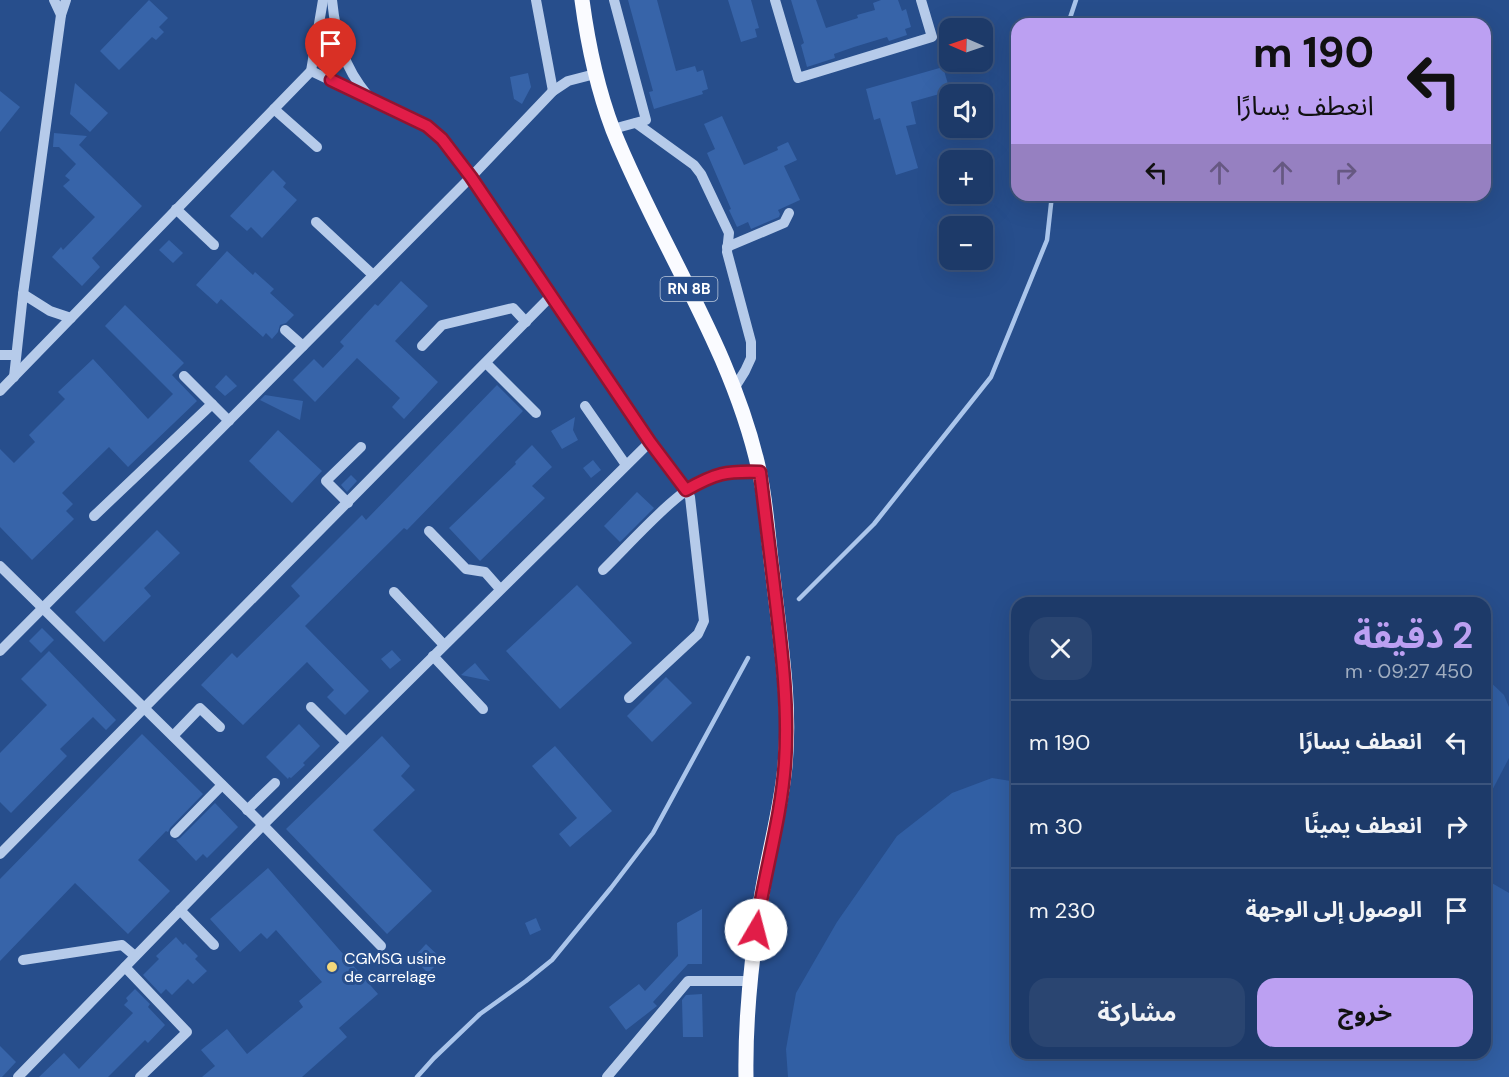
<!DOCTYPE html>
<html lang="ar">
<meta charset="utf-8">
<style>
:root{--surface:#1d3a69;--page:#2a4571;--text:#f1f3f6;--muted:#a0adc0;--line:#3b547d;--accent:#bca0f2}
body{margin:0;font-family:"DM Sans","Noto Sans Arabic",sans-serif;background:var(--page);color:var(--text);direction:rtl;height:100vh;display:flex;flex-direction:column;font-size:22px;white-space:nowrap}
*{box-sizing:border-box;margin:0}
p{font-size:20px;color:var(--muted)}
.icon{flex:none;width:33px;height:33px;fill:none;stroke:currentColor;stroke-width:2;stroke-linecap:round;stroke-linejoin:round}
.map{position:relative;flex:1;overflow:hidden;direction:ltr}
.details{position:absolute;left:1011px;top:597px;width:480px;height:462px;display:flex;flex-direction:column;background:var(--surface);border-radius:18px;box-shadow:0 6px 24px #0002,0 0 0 2px var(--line);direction:rtl}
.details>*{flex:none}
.guide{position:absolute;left:1011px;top:18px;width:480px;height:183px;border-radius:18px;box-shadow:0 6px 24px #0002,0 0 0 2px var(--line);direction:rtl;background:#bca0f2;color:#111;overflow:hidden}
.needle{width:39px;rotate:272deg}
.fabs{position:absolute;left:939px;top:18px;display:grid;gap:12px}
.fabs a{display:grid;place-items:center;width:54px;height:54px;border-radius:12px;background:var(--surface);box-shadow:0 6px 24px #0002,0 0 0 2px var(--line);font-size:30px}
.pin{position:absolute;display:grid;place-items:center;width:51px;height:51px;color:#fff;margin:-62px -26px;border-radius:50% 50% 50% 0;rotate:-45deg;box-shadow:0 0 6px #0007}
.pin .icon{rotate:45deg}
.me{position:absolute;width:66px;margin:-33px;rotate:8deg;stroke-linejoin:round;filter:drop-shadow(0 0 4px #0008)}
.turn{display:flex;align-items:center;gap:21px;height:126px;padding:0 18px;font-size:27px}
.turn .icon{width:78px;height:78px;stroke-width:2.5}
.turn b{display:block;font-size:42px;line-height:51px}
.lanes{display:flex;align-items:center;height:57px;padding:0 18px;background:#0003;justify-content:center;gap:30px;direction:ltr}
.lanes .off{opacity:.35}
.round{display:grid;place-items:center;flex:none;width:63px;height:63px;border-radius:18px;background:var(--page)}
.overview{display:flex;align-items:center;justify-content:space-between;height:102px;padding:0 18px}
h1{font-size:36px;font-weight:700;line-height:45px;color:var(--accent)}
.action{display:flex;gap:12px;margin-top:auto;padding:12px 18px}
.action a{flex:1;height:69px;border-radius:18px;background:var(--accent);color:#111;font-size:24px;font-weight:700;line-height:69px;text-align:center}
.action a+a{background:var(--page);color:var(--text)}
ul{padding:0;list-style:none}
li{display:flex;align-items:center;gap:18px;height:84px;padding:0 18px;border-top:2px solid var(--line)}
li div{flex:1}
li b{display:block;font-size:22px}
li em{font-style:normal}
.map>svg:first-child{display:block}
.green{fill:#315fa4}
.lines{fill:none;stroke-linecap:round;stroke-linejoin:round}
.stream{stroke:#aac5eb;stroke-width:4.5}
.building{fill:#3764a9}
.minor{stroke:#b6cbea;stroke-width:10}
.major{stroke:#fafbff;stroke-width:15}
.route-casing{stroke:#92132f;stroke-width:15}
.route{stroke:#e11d48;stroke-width:10}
.poi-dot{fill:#f3d77b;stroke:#274e8c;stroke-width:2}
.labels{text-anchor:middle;stroke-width:6;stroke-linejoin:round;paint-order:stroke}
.shield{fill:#274e8c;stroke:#becadc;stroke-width:1.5}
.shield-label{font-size:15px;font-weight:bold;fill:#fff}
.poi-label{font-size:16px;fill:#fff;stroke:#274e8c;text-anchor:start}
</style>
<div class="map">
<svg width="1509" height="1077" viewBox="0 0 1509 1077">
<rect width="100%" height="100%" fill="#274e8c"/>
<!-- green -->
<g class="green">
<polygon points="1485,677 1504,695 1509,707 1509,758 1485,804"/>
<polygon points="992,778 1017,782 1017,1053 1485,1053 1485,879 1509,893 1509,1077 788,1077 786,1049 796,993 837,922 897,836 952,793"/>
</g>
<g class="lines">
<!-- stream -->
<g class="stream">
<polyline points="1068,24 1076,0"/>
<polyline points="799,599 874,524 991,377 1047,240 1052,195"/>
<polyline points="417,1077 434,1058 480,1014 526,981 552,960 611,888 653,833 748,658"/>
</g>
</g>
<!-- building -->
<g class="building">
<polygon points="149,0 168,18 159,27 164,32 156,40 152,37 119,70 100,51"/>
<polygon points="628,0 657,0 676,71 695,66 697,72 703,70 708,89 702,91 703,94 654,109 649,92 653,91"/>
<polygon points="728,0 751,0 759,28 755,29 757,37 741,42"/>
<polygon points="791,0 816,0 826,28 858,18 857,15 875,10 873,3 881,0 898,0 902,11 906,9 911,27 905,29 907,35 889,41 887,37 854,47 834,54 835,58 807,67 801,45 804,43"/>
<polygon points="943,67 950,91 911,102 916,124 906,126 918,168 896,175 880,118 874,120 866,89"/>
<polygon points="528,73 531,87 522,104 514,99 510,77"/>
<polygon points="75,83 108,113 90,132 70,114"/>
<polygon points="0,91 20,107 0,132"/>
<polygon points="722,116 744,165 778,150 777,147 788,142 797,160 784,166 800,200 778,210 780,214 779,217 751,229 748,222 737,227 729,210 731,209 707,153 715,149 704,124"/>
<polygon points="54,133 87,136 79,145 142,206 92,258 100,267 82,286 52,257 61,247 63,250 95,217 63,186 70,180 65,176 76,164 59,147 53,147"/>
<polygon points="273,170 286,183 283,187 297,200 262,238 251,227 247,231 230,216"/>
<polygon points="169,240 183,253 173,263 159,250"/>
<polygon points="227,251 253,275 255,272 274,289 270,293 294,315 286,323 280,325 278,332 272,339 266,333 263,337 221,299 217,304 196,285"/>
<polygon points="401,281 428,306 395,341 438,382 404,419 392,407 400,398 357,358 315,402 293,380 314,359 323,368 344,346 340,342 375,304 378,306"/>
<polygon points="125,305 184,363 172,375 197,401 128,467 109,447 62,493 73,504 66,511 74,519 32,560 0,527 0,449 14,463 35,442 29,435 65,399 58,392 93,359 148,419 173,394 105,326"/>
<polygon points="226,375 237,386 225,396 215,387"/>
<polygon points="497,385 523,411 407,530 404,528 305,626 369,691 345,715 327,697 334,690 307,662 243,725 201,685 232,653 237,658 300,596 291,586 362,515 366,520"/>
<polygon points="265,395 303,401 300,420 260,400"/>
<polygon points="575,417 573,430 578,440 562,449 551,431"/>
<polygon points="278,430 322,471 292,503 249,461"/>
<polygon points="532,445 552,467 532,486 545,498 480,561 449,528 516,464 515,462"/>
<polygon points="593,460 601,470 591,478 583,468"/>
<polygon points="351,475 357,481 347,492 341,485"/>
<polygon points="637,492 654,508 620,542 604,526"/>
<polygon points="157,530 180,553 144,588 151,596 104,642 75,612"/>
<polygon points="577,585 632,643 560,709 506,651"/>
<polygon points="42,628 54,640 41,653 29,641"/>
<polygon points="392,650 401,660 390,669 381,659"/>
<polygon points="49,651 116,720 106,730 93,717 60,749 67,756 11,813 0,802 0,753 47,705 21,679"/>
<polygon points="475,663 490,681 461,675"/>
<polygon points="666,677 692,703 652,742 627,716"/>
<polygon points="299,724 320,746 303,763 305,765 291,778 289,777 288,779 266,757"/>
<polygon points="142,734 203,794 170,828 168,832 166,831 138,860 170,891 128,934 75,883 0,961 0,879"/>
<polygon points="382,736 410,766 401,776 415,790 373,830 432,891 387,934 286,829"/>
<polygon points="555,746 612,811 570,847 559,834 577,818 532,766"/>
<polygon points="215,803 238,827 207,858 203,854 196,861 176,840 180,838"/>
<polygon points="268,868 378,994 339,1028 347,1037 302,1077 202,1077 215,1066 201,1050 227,1029 247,1054 303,1007 299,1001 322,982 276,930 267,939 261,933 240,952 210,919"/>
<polygon points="702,909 702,964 688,964 653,1002 657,1006 626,1030 609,1007 639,984 645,991 678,956 677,923"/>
<polygon points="536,918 541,930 530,935 525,923"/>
<polygon points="176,937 183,945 185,943 198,956 195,959 207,971 193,984 188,979 172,995 166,989 161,994 143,975 159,959 156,956"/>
<polygon points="426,944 442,959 428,973 413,958"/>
<polygon points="135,989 150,1004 148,1007 165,1025 148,1043 145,1040 108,1077 39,1077 64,1053 79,1069 133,1013 124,1005 128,1001 126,998"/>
<polygon points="702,994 703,1037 683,1037 682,1000 686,995"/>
<polygon points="0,1046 16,1062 2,1077 0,1077"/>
</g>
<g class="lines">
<!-- minor -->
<g class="minor">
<polyline points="54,0 61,15 66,0"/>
<path d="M332,0C336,38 343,66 368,96"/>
<polyline points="536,0 553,91"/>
<polyline points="775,0 798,78 932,37 921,0"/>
<polyline points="311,71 427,126 442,139 471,177 650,442 690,497 704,621 698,634 629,698"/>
<polyline points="274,109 317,147"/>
<polyline points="636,123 694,165 701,174 729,233 727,252 751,342 751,358 745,371 735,387"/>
<polyline points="613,129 646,120 614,0"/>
<polyline points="176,209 214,245"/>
<polyline points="316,222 373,275"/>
<polyline points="727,247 784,223 789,213"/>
<polyline points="23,294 61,15"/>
<polyline points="285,330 303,346"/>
<polyline points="422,346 442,325 513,308 526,322"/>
<polyline points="0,355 16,355"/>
<polyline points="486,363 536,413"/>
<polyline points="184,376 229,421"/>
<polyline points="14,377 23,294 50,311 71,318"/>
<polyline points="0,391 311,71 323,0"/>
<polyline points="585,406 626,465"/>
<polyline points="348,503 326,481 361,447"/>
<polyline points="94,516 212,404"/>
<polyline points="429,531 466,569 485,572 500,589"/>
<polyline points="0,566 263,825 381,946"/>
<path d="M603,570C629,545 681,485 713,475C728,470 745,472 760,472"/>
<polyline points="394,592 444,645"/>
<polyline points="0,651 471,177 553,91 568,81 595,74"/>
<polyline points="433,656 483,709"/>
<polyline points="311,707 346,742"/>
<polyline points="173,736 200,708 220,727"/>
<polyline points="247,810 275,783"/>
<polyline points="175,833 222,785"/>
<polyline points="0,854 551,296"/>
<polyline points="180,910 214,945"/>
<polyline points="23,960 122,945 135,956"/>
<polyline points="125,967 187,1032 140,1077"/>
<polyline points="18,1077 263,825 650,442"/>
<polyline points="607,1077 688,981 750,981"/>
</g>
<!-- major -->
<path class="major" d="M582,0C588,45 597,88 613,130C659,245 732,348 759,470C767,504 768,541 773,576C780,639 791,702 785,766C781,809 769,850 762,893C752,953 745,1016 746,1077"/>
</g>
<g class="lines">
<defs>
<path id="route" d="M331,80L427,126L442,139L471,177L650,442L686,490C716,473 725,471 760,472C765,510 769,548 774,586C781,645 789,704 785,763C781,820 764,874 756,930"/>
</defs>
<!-- route casing -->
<use href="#route" class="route-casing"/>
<!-- route -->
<use href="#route" class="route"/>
</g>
<!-- markers -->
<circle class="poi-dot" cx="332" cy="967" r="6"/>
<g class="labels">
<!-- shield labels -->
<rect class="shield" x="660.5" y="277" width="57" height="24" rx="4.5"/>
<g class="shield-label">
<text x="689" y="294">RN 8B</text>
</g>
<!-- poi labels -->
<g class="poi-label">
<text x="344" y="964">CGMSG usine<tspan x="344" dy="18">de carrelage</tspan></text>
</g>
</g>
</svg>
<div class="fabs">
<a><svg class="needle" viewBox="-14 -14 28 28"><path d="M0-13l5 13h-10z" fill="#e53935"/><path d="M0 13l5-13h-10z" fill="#a0adc0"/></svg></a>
<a><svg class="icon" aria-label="sound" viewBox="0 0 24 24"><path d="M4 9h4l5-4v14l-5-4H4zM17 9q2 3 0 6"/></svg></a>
<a>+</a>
<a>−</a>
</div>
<div class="pin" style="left:331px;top:80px;background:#d93025"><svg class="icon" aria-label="arrive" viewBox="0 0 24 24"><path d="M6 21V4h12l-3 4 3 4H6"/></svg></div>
<svg class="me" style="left:756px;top:930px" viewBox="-20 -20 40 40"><circle r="19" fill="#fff"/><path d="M0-13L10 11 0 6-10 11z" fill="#e11d48"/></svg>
<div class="guide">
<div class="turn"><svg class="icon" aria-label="left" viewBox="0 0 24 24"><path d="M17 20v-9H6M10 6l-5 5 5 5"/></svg><div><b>190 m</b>انعطف يسارًا</div></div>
<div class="lanes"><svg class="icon" aria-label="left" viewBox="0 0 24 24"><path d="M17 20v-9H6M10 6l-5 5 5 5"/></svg><svg class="icon off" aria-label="ahead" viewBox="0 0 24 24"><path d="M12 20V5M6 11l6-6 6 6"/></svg><svg class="icon off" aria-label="ahead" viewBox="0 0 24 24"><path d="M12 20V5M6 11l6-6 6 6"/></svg><svg class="icon off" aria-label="right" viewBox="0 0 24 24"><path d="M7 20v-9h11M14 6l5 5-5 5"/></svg></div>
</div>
<section class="details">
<div class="overview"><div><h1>2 دقيقة</h1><p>450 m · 09:27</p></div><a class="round"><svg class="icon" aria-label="close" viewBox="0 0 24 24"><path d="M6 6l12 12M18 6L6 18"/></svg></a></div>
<ul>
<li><svg class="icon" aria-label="left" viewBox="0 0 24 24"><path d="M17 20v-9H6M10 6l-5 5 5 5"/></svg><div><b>انعطف يسارًا</b></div><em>190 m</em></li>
<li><svg class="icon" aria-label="right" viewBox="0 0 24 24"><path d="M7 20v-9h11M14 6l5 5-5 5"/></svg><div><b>انعطف يمينًا</b></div><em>30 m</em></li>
<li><svg class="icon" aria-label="arrive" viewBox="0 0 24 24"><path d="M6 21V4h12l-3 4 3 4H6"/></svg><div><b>الوصول إلى الوجهة</b></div><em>230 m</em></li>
</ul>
<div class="action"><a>خروج</a><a>مشاركة</a></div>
</section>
</div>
